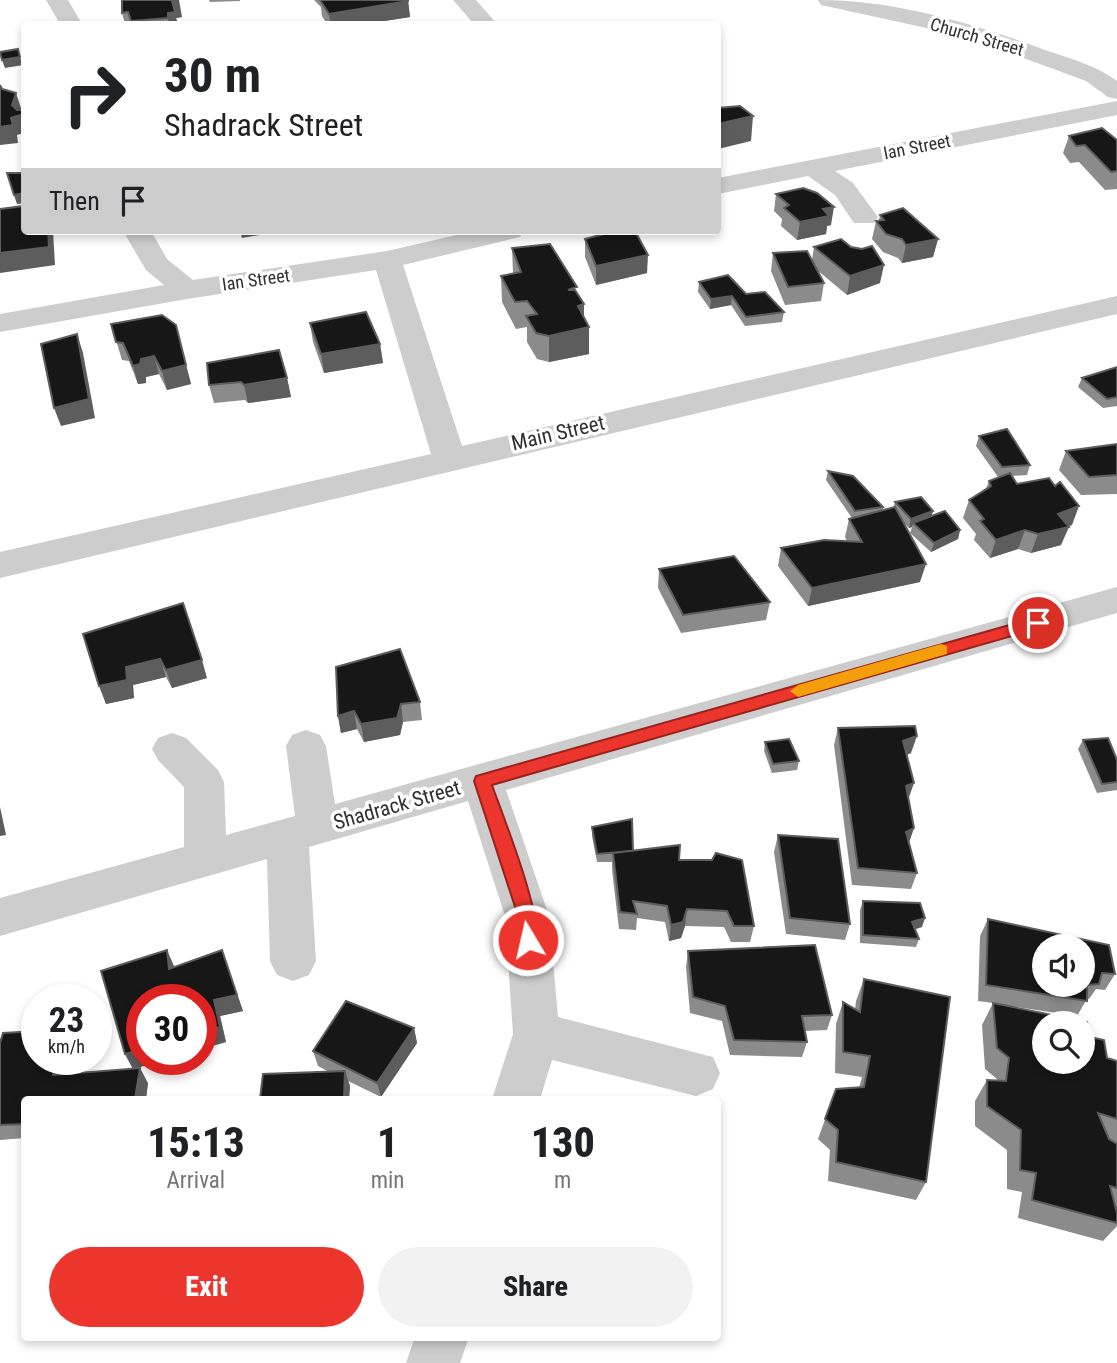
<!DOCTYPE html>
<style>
:root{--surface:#fff;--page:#f2f2f2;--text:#202124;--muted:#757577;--accent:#ec352d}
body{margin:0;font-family:"Roboto Condensed",sans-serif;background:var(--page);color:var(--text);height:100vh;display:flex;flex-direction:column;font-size:26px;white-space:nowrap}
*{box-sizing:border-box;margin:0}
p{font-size:23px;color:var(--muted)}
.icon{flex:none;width:38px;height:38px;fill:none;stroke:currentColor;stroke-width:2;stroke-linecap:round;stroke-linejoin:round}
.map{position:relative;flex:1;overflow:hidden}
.drawer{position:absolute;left:21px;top:1096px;width:700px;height:245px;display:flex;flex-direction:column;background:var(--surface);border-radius:7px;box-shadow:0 4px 10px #0003}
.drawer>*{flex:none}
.banner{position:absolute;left:21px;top:21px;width:700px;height:214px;border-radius:7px;box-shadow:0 4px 10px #0003;background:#fff;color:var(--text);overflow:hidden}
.buttons{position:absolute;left:1032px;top:934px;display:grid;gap:14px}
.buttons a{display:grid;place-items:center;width:63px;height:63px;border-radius:50%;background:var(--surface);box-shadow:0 4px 10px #0003;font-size:35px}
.speed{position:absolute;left:21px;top:984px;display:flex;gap:14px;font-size:35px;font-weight:700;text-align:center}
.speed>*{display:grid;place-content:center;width:91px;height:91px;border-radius:50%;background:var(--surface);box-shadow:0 4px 10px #0003;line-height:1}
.speed small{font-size:18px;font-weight:400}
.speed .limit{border:10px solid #d22;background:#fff;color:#111}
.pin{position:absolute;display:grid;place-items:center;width:60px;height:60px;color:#fff;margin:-30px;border:4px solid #fff;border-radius:50%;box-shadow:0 2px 7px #0007}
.me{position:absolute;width:77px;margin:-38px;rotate:351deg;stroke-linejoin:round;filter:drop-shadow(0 0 5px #0008)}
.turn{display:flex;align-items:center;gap:24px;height:147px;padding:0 28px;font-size:32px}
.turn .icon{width:91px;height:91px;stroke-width:2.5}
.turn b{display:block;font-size:49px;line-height:60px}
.then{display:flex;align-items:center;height:66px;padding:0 28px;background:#0003;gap:14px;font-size:26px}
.eta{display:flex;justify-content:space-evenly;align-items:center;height:119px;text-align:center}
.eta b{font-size:42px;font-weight:800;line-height:49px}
.action{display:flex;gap:14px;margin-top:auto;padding:14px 28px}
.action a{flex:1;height:80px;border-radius:42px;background:var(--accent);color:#fff;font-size:28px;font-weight:800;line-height:80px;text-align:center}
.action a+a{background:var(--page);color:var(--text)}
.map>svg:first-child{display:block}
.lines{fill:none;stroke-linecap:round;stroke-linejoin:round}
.minor{fill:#cdcdcd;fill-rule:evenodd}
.wall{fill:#8b8b8b}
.shaded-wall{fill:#5d5d5d}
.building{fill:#171717;stroke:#5d5d5d;stroke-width:2;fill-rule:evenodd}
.route{fill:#ec352d;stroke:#99221d;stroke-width:2}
.slow{fill:#f59e0b}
.labels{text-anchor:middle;stroke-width:7;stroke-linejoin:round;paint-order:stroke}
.far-street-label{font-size:18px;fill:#303030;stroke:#fff}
.street-label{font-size:21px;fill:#303030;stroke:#fff}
</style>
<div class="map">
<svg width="1117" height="1363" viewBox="0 0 1117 1363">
<rect width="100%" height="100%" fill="#fff"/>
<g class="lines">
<!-- minor -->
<g class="minor">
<polygon points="46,0 68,0 82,24 60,24"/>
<polygon points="453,0 476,0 497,24 474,24"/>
<path d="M818,0C896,0 975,24 1048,51C1072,59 1097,66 1117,81V99L1108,97L1086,81L999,49L922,27L821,5Z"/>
<polygon points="1117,101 1117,115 835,171 853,183 878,217 874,223 854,223 835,195 808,176 718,194 718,178"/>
<polygon points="123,231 151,231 167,259 193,280 387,251 474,231 524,231 520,237 403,265 462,446 1117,296 1117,314 0,578 0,552 431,454 376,270 187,299 0,332 0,314 164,285 146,270"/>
<polygon points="1117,587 1117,613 506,790 549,916 558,1017 713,1057 720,1073 713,1089 696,1096 552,1060 540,1099 492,1099 513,1034 505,916 468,801 309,847 316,961 309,975 293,981 277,975 270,961 267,859 0,936 0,898 184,847 184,787 158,760 152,749 158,738 172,733 186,738 218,770 224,782 226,835 295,816 286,746 292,735 306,730 320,735 326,746 335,804"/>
<polygon points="415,1337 469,1337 460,1363 406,1363"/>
</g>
</g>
<!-- wall -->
<g class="wall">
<polygon points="122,0 182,17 176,18 178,24 125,24 122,13"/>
<polygon points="209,0 240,0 240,1 210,2"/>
<polygon points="314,0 408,0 410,17 365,24 327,24 322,16 321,7"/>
<polygon points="1069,136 1117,140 1117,189 1105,190 1079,162 1070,163 1063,153"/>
<polygon points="776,194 831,225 827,226 826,234 797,240 781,226 782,219 774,211"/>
<polygon points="880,215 938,239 933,257 902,263 898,258 883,252 872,239 876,221 879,220"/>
<polygon points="585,239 647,273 596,285 585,257"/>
<polygon points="814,247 880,283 847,295 817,270 824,283 821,301 785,305 771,271 773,253 812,260"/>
<polygon points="512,248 577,294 584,304 584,317 589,354 549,362 537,359 527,342 527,327 516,329 502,302 501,276 513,273"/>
<polygon points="699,282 746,294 784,312 782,322 745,326 731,305 710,309 698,292"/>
<polygon points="310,323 380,344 383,363 324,373 313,342"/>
<polygon points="111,324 176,325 191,384 167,390 159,374 146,377 146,383 138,384 129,361 122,360"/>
<polygon points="1117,367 1117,406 1103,408 1078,387 1082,378"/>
<polygon points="287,378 291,397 248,403 245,400 214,403 209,385"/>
<polygon points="979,436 1030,465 1027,475 1012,476 1017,484 1072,525 1068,526 1061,545 1031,553 1018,549 990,558 974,540 976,534 963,518 969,500 986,489 989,481 1002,476 998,477 976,446"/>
<polygon points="1117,444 1117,494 1081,495 1059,470 1066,451"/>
<polygon points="828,471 883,507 883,510 893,508 895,502 933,511 931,516 960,530 958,539 931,552 910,533 912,527 909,528 904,523 920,582 808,606 778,566 781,548 847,541 845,537 849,519 852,518 826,480"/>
<polygon points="659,569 770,602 766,620 681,633 658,588"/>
<polygon points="83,634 207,678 172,688 166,677 133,685 134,698 106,704"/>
<polygon points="400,649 420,702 422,720 403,722 400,735 364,742 357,729 341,733 338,716"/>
<polygon points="838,728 911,753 906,755 908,800 914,828 909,842 917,873 911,889 852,885 834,745"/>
<polygon points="1083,740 1117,760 1117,790 1097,793 1078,749"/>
<polygon points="765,742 799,761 797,770 772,773 764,751"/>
<polygon points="592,827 633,851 679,860 754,926 750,942 731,942 724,927 685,926 681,938 669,941 665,922 637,918 636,930 619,929 612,870 612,862 597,862 592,836"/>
<polygon points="778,835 850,924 845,940 786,934 774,852"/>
<polygon points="863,901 922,927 915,929 919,939 916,947 860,943 860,910"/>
<polygon points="988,919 1115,974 1105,990 1096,989 1089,999 1087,999 1077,1016 996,1004 1090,1037 1107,1058 1117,1061 1117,1226 1103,1241 1018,1218 1022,1192 1007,1189 1007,1150 975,1126 975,1101 987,1080 996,1081 997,1079 985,1069 982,1025 993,1003 978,1001 980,936"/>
<polygon points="222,950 243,1011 220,1016 226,1042 135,1068 148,1083 146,1099 24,1099 24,1138 0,1140 0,1043 37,1059 70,1059 67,1074 133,1069 125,1054 174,967"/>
<polygon points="688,951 832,1015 827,1030 805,1031 807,1042 802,1057 730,1055 722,1021 690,1013 686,967"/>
<polygon points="864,979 926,1182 916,1200 828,1181 830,1150 818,1139 836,1089 859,1088 862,1077 835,1073 836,1024 843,1002 855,1010 856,1001"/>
<polygon points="414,1028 417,1043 381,1097 348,1081 350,1086 349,1099 260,1099 329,1072 318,1066 313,1051"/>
</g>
<!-- shaded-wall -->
<g class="shaded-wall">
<polygon points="179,0 182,17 176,18 178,24 169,24 168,18 168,13 172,1"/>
<polygon points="408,1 410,17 365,24 330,24 329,14"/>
<polygon points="20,57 23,65 5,68 2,60"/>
<polygon points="16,93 22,111 24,114 24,133 17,135 18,143 0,145 0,127 11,118 12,105"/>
<polygon points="753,116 751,141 718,149 718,124"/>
<polygon points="24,193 24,203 17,204 14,195"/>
<polygon points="834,207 831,225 827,226 826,234 797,240 800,222 823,209"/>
<polygon points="48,231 53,231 55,265 0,273 0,253"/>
<polygon points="240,231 271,231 271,233 242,238"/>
<polygon points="938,239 933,257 902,263 906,245"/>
<polygon points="648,255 647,273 596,285 596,266"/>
<polygon points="884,265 880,283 847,295 850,276"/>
<polygon points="732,296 731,305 710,309 711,299"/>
<polygon points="584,304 584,328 589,327 589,354 549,362 549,336 578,306"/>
<polygon points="77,334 83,353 95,418 61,426 54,408"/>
<polygon points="380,344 383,363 324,373 321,354"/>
<polygon points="154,356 159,374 146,377 146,383 138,384 133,366 141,359"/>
<polygon points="186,365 191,384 167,390 162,371"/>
<polygon points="287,378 291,397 248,403 244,385"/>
<polygon points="1079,506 1072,525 1061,529 1069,527 1061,545 1031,553 1038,534 1058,514"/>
<polygon points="933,511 930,521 913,523 912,527 909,528 911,519"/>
<polygon points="960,530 958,539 931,552 934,543"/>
<polygon points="1025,530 1018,549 990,558 996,540"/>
<polygon points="926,564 920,582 808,606 812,588"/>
<polygon points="160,659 166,677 133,685 134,698 106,704 99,686 126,667"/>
<polygon points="202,660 207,678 172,688 166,670"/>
<polygon points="401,704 403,722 400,735 364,742 361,724"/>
<polygon points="354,711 357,729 341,733 338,716"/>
<polygon points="917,736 911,753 897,759 903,741"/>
<polygon points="914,783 908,800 906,786"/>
<polygon points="0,807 6,835 0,836"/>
<polygon points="914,828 908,845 906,832"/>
<polygon points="687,909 685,926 681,938 669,941 671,925"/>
<polygon points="925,918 922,927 909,931 912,922"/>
<polygon points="167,950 174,966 176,984 169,969"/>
<polygon points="222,950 243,1011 220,1016 226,1042 201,1049 201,1032 214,1000"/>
<polygon points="414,1028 417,1043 381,1097 377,1083"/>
<polygon points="142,1049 142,1059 169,1059 133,1069 125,1054"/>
<polygon points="57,1059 70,1059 63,1089 53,1075"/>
<polygon points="140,1068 148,1083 146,1099 135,1099"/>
<polygon points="345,1071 350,1086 349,1099 344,1099"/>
</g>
<!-- building -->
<g class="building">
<polygon points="122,0 179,0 172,1 175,12 168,13 168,18 131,21 128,12 122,13"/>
<polygon points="320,0 408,0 408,1 329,14"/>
<polygon points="18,49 20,57 2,60 0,52"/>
<polygon points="0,85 2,89 16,93 12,105 17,110 23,110 24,114 11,118 13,125 0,127"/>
<polygon points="740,106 753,116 718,124 718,108"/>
<polygon points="1102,128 1117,140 1117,171 1111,172 1085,145 1076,146 1069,136"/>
<polygon points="7,173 24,173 24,193 14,195"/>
<polygon points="803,188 817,193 834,207 823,209 829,216 800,222 784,208 789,205 776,194"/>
<polygon points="24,206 24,231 48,231 49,247 0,253 0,209"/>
<polygon points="903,208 938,239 906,245 902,239 886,234 876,221 884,220 880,215"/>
<polygon points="616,231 635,231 648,255 596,266 585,239"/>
<polygon points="841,239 851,247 862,249 872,246 884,265 850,276 814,247"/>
<polygon points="550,244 577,287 568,290 575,290 584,304 578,306 589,327 549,336 536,333 526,316 537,314 527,301 515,302 501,276 521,272 512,248"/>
<polygon points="807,251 824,283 788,287 773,253"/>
<polygon points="728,275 746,294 765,292 784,312 746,317 732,296 711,299 699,282"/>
<polygon points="366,312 380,344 321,354 310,323"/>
<polygon points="162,315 176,325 186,365 162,371 154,356 141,359 140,364 133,366 123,343 116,342 111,324"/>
<polygon points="77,334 89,399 54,408 41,344"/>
<polygon points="279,350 287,378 244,385 241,382 209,385 207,363"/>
<polygon points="1117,367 1117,397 1107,399 1082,378"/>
<polygon points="1007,429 1030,465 1002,467 979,436"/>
<polygon points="1117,444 1117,475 1089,477 1066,451"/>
<polygon points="828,471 853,476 883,507 855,511"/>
<polygon points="1010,473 1017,484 1049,478 1055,486 1060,482 1079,506 1058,514 1069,527 1038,534 1025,530 996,540 980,521 984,519 969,500 991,486 989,481"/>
<polygon points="921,497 933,511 911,519 895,502"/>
<polygon points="895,507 926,564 812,588 781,548 824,540 862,542 849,519"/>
<polygon points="945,511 960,530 934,543 913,523"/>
<polygon points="734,556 770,602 683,615 659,569"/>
<polygon points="183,603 202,660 166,670 160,659 126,667 127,680 99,686 83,634"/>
<polygon points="400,649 420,702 401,704 397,718 361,724 354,711 338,716 336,667"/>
<polygon points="915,726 917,736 903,741 914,783 906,786 914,828 906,832 917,873 858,868 838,728"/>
<polygon points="1108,738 1117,760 1117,782 1102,784 1083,740"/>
<polygon points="789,739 799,761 773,764 765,742"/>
<polygon points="632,819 633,851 597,854 592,827"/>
<polygon points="778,835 838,839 850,924 790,918"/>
<polygon points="680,845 679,860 712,860 716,853 742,860 754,926 734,926 727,911 687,909 683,922 671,925 667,906 633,901 637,914 620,912 613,853"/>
<polygon points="863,901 920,903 925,918 912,922 919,939 863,935"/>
<path d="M988,919L1109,945L1115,974L1102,973L1099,984L1087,985V1001L986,985ZM1045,947H1083V985H1045Z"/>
<polygon points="815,945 832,1015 802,1016 807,1042 734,1040 725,1006 693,997 688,951"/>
<polygon points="167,950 169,969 222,950 237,995 214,1000 220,1027 201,1032 201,999 142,999 142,1049 125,1054 101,971"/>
<polygon points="864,979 950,997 926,1182 836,1162 838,1130 825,1119 836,1089 864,1087 870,1056 843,1052 843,1002 860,1012"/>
<polygon points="346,1001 414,1028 377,1083 313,1051"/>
<path d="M993,1003L1087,1022L1090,1037L1104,1040L1107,1058L1117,1061V1119L1098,1113L1109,1139L1117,1144V1188L1110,1186L1117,1213V1223L1032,1200L1036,1173L1020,1170L1021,1130L987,1106V1080L1006,1081L1009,1058L997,1048ZM1045,1024H1083V1062H1045Z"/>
<polygon points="37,1031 37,1059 57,1059 53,1075 140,1068 135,1099 24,1099 24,1124 0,1125 0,1043 3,1033"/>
<polygon points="345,1071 344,1099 260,1099 263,1074"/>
</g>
<!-- route -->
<path class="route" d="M1038,617L1045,623L1043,627L492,785C502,814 546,922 535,946H522L518,916L474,781L476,776Z"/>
<!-- slow -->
<polygon class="slow" points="941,644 947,646 947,654 798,697 790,691 798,685"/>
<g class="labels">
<!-- far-street labels -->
<g class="far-street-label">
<text transform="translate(977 37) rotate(16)" y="6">Church Street</text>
<text transform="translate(917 147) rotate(-11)" y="6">Ian Street</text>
<text transform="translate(256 280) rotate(-8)" y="6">Ian Street</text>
</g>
<!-- street labels -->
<g class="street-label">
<text transform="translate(558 433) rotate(-13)" y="7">Main Street</text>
<text transform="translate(397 805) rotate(-16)" y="7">Shadrack Street</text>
</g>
</g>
</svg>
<div class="buttons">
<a><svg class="icon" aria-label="sound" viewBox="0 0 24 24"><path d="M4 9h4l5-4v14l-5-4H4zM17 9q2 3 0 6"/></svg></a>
<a><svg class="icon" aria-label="search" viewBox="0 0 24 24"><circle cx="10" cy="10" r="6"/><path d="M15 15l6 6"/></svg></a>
</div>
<div class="speed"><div>23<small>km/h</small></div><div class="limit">30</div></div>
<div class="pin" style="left:1038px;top:623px;background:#d93025"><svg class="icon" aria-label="arrive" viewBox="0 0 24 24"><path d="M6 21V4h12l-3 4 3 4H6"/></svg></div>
<svg class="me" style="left:528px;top:940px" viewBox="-20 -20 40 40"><circle r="17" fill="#ec352d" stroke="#fff" stroke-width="3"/><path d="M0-11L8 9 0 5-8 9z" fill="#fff"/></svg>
<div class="banner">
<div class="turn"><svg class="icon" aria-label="right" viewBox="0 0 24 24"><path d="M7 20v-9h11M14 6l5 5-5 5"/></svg><div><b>30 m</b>Shadrack Street</div></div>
<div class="then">Then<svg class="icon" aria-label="arrive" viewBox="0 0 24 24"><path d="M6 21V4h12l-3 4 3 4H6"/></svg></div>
</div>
<section class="drawer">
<div class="eta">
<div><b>15:13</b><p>Arrival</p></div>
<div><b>1</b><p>min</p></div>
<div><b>130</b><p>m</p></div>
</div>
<div class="action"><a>Exit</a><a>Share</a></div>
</section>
</div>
